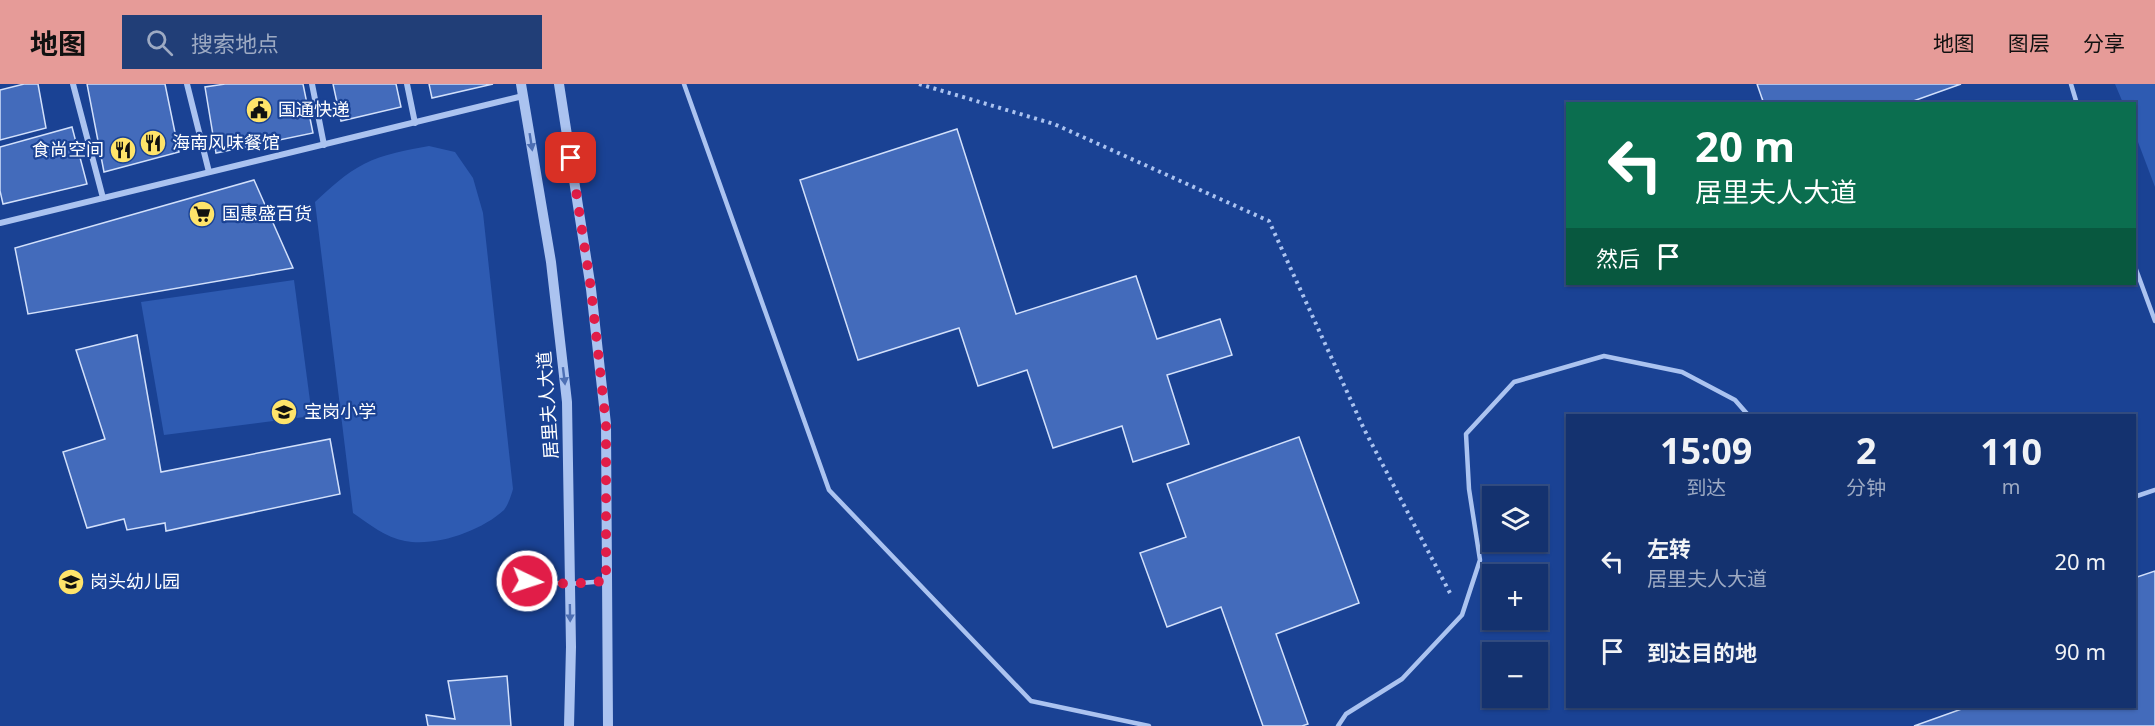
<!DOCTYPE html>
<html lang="zh">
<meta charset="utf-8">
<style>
:root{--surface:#14326f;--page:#213e77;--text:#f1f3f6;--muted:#9daac3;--line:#334d82;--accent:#e69b98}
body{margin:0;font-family:"Noto Sans","Noto Sans SC",sans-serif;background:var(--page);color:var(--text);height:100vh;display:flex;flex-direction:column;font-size:22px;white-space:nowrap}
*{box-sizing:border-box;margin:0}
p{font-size:20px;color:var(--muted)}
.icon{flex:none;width:33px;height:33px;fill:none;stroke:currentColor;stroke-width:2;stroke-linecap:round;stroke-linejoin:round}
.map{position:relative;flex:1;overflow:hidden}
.drawer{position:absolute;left:1566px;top:330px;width:570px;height:294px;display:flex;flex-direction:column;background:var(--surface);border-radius:0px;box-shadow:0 2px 4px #0004,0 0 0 2px var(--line)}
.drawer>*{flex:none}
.top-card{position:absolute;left:1566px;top:18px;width:570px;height:183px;border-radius:0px;box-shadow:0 2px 4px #0004,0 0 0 2px var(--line);background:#0b6e4f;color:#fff;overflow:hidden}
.tools{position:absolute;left:1482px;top:402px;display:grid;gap:12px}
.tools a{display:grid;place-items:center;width:66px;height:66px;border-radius:0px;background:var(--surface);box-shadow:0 2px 4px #0004,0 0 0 2px var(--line);font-size:30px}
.pin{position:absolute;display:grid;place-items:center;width:51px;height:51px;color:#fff;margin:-26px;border-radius:12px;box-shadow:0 3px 9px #0006}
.me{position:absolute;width:66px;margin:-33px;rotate:94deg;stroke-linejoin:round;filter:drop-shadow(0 0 4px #0008)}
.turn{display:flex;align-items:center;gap:21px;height:126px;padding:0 30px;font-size:27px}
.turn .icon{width:78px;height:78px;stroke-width:2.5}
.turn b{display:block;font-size:42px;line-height:51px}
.then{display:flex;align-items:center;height:57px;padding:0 30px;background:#0003;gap:12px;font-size:22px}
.eta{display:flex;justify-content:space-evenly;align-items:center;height:102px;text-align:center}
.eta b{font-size:36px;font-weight:700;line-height:42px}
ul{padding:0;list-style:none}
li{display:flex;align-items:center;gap:18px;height:90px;padding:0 30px}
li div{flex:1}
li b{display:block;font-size:22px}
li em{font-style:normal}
header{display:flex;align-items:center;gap:36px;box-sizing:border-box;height:84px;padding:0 30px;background:var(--accent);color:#111}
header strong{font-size:28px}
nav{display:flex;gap:33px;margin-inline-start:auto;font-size:21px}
.search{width:420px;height:54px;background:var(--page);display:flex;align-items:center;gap:15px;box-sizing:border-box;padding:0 21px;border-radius:0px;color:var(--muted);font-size:22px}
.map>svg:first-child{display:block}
.green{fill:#2e5bb2}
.building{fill:#436bbb;stroke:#d2e0fb;stroke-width:1.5}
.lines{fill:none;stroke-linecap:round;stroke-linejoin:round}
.path{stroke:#abc3f0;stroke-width:4;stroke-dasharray:3 4.5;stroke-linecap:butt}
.service{stroke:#abc3f0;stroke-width:4.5}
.minor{stroke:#abc3f0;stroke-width:6}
.tertiary{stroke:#abc3f0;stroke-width:10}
.oneway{fill:#4d6fb4}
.route{stroke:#e11d48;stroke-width:10;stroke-dasharray:0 18}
.labels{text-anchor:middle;stroke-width:4.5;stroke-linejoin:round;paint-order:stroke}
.poi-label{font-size:18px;fill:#fff;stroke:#1a4294;text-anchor:start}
.street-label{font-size:18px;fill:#fff;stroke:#1a4294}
</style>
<header>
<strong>地图</strong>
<div class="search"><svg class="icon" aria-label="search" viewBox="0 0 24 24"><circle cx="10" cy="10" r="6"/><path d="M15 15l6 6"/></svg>搜索地点</div>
<nav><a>地图</a><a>图层</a><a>分享</a></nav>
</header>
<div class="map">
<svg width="2155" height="642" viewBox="0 0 2155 642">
<rect width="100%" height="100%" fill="#1a4294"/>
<!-- green -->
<g class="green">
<polygon points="2115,0 2155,0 2155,103 2135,50 2134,20 2123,19"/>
<path d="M429,62L455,68L473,94L483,129L513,405C511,412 508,421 504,426C481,447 436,463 405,457C386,454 368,439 353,429L315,118C330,104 346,89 364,80C383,70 408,66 429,62Z"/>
<polygon points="294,196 312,332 164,351 141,218"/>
</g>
<!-- building -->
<g class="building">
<polygon points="24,0 38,0 46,44 0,56 0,6"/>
<polygon points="87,0 165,0 179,68 104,88"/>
<polygon points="225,0 303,0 313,49 216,69 205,3"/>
<polygon points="333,0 396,0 401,23 341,37"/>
<polygon points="429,0 493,0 432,14"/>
<polygon points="1757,0 1961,0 1905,20 1764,20"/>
<polygon points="72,43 87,100 3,120 0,107 0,63"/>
<polygon points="957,45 1016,230 1136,192 1157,255 1220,235 1232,271 1167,291 1189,360 1133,378 1122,342 1053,364 1027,286 978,302 959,244 858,276 800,96"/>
<polygon points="254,96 293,184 28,230 15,164"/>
<polygon points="137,251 161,388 330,355 340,410 166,447 165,439 127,446 124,435 87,444 63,368 105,355 76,266"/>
<polygon points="1299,353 1359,519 1276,550 1308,640 1302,642 1263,642 1221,523 1167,543 1140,469 1186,453 1167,400"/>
<polygon points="2155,487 2155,642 1914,642 1970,622 2134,622 2134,494"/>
<polygon points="507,592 511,642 428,642 426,631 455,635 448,597"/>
</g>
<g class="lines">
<!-- path -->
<polyline class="path" points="919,0 1054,40 1269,137 1364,345 1450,509"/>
<!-- service -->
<g class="service">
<polyline points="684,0 829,406 1031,617 1149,642"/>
<polyline points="2071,0 2077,20"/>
<polyline points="2134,180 2155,237"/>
<polyline points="2134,413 2155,406"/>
<polyline points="505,495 569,500 606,497"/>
<polyline points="1338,642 1346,630 1402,595 1462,531 1480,476 1469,405 1466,350 1514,298 1604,272 1682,288 1735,316 1749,332"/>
</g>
<!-- minor -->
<g class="minor">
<polyline points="73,0 103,114"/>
<polyline points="187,0 209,88"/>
<polyline points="312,0 324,61"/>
<polyline points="407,0 415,39"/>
<polyline points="0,139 523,12"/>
</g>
<!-- tertiary -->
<g class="tertiary">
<polyline points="521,0 551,178 567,318 571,563 569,642"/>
<polyline points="559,0 591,205 606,340 608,642"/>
</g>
</g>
<!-- one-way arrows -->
<defs><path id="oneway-solid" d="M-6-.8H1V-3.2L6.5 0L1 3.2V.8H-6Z" transform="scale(1.5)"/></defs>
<g class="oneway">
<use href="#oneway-solid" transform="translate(531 58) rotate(81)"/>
<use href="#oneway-solid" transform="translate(564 292) rotate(83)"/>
<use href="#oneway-solid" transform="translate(570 529) rotate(89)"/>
</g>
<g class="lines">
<!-- route -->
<polyline class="route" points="527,497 570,500 606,497 606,340 591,205 571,74"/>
</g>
<!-- icons -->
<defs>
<symbol id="civic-disc" viewBox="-11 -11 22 22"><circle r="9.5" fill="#ffe46a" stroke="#1a4294"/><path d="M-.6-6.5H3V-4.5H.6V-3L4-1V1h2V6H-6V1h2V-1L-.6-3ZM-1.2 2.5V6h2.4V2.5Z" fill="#111"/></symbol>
<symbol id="restaurant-disc" viewBox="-11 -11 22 22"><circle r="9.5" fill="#ffe46a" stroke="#1a4294"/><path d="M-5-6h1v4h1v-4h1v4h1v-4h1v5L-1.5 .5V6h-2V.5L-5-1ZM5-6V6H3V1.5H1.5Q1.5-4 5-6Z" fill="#111"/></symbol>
<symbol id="supermarket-disc" viewBox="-11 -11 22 22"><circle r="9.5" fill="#ffe46a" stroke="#1a4294"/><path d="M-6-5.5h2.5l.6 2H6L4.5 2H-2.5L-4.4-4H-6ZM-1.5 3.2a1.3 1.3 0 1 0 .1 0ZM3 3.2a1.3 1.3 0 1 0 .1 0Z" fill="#111"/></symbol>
<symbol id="school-disc" viewBox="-11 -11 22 22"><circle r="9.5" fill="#ffe46a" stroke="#1a4294"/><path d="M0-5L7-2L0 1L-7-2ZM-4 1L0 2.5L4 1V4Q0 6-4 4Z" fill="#111"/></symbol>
</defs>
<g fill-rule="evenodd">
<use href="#civic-disc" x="244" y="11" width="30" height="30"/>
<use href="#restaurant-disc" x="138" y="44" width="30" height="30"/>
<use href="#restaurant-disc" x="108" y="51" width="30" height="30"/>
<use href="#supermarket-disc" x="187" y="115" width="30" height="30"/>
<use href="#school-disc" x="269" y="313" width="30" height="30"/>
<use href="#school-disc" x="56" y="483" width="30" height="30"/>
</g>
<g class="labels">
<!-- poi labels -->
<g class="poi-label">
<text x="278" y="32">国通快递</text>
<text x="172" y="65">海南风味餐馆</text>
<text x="104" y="72" text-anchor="end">食尚空间</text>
<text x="222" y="136">国惠盛百货</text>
<text x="304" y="334">宝岗小学</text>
<text x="90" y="504">岗头幼儿园</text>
</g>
<!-- street labels -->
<g class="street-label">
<text transform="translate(548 321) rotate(-94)" y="6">居里夫人大道</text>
</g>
</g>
</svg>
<div class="tools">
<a><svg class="icon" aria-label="layers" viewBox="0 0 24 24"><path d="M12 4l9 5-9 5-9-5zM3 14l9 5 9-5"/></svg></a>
<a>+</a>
<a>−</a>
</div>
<div class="pin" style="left:571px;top:74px;background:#d93025"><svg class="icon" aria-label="arrive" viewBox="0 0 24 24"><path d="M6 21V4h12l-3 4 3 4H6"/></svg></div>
<svg class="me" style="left:527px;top:497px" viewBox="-20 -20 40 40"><circle r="17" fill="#e11d48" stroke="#fff" stroke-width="3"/><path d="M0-11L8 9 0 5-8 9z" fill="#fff"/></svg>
<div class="top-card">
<div class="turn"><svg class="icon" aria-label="left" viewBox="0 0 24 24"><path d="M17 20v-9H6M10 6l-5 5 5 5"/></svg><div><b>20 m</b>居里夫人大道</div></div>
<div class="then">然后<svg class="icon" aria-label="arrive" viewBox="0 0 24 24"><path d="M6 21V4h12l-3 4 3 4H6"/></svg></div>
</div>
<section class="drawer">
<div class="eta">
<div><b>15:09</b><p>到达</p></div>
<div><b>2</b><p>分钟</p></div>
<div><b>110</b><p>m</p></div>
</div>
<ul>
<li><svg class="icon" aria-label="left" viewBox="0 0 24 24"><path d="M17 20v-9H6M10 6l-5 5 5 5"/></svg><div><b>左转</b><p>居里夫人大道</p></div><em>20 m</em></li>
<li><svg class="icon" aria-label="arrive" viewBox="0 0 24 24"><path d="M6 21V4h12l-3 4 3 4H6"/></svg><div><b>到达目的地</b></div><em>90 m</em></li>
</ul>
</section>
</div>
